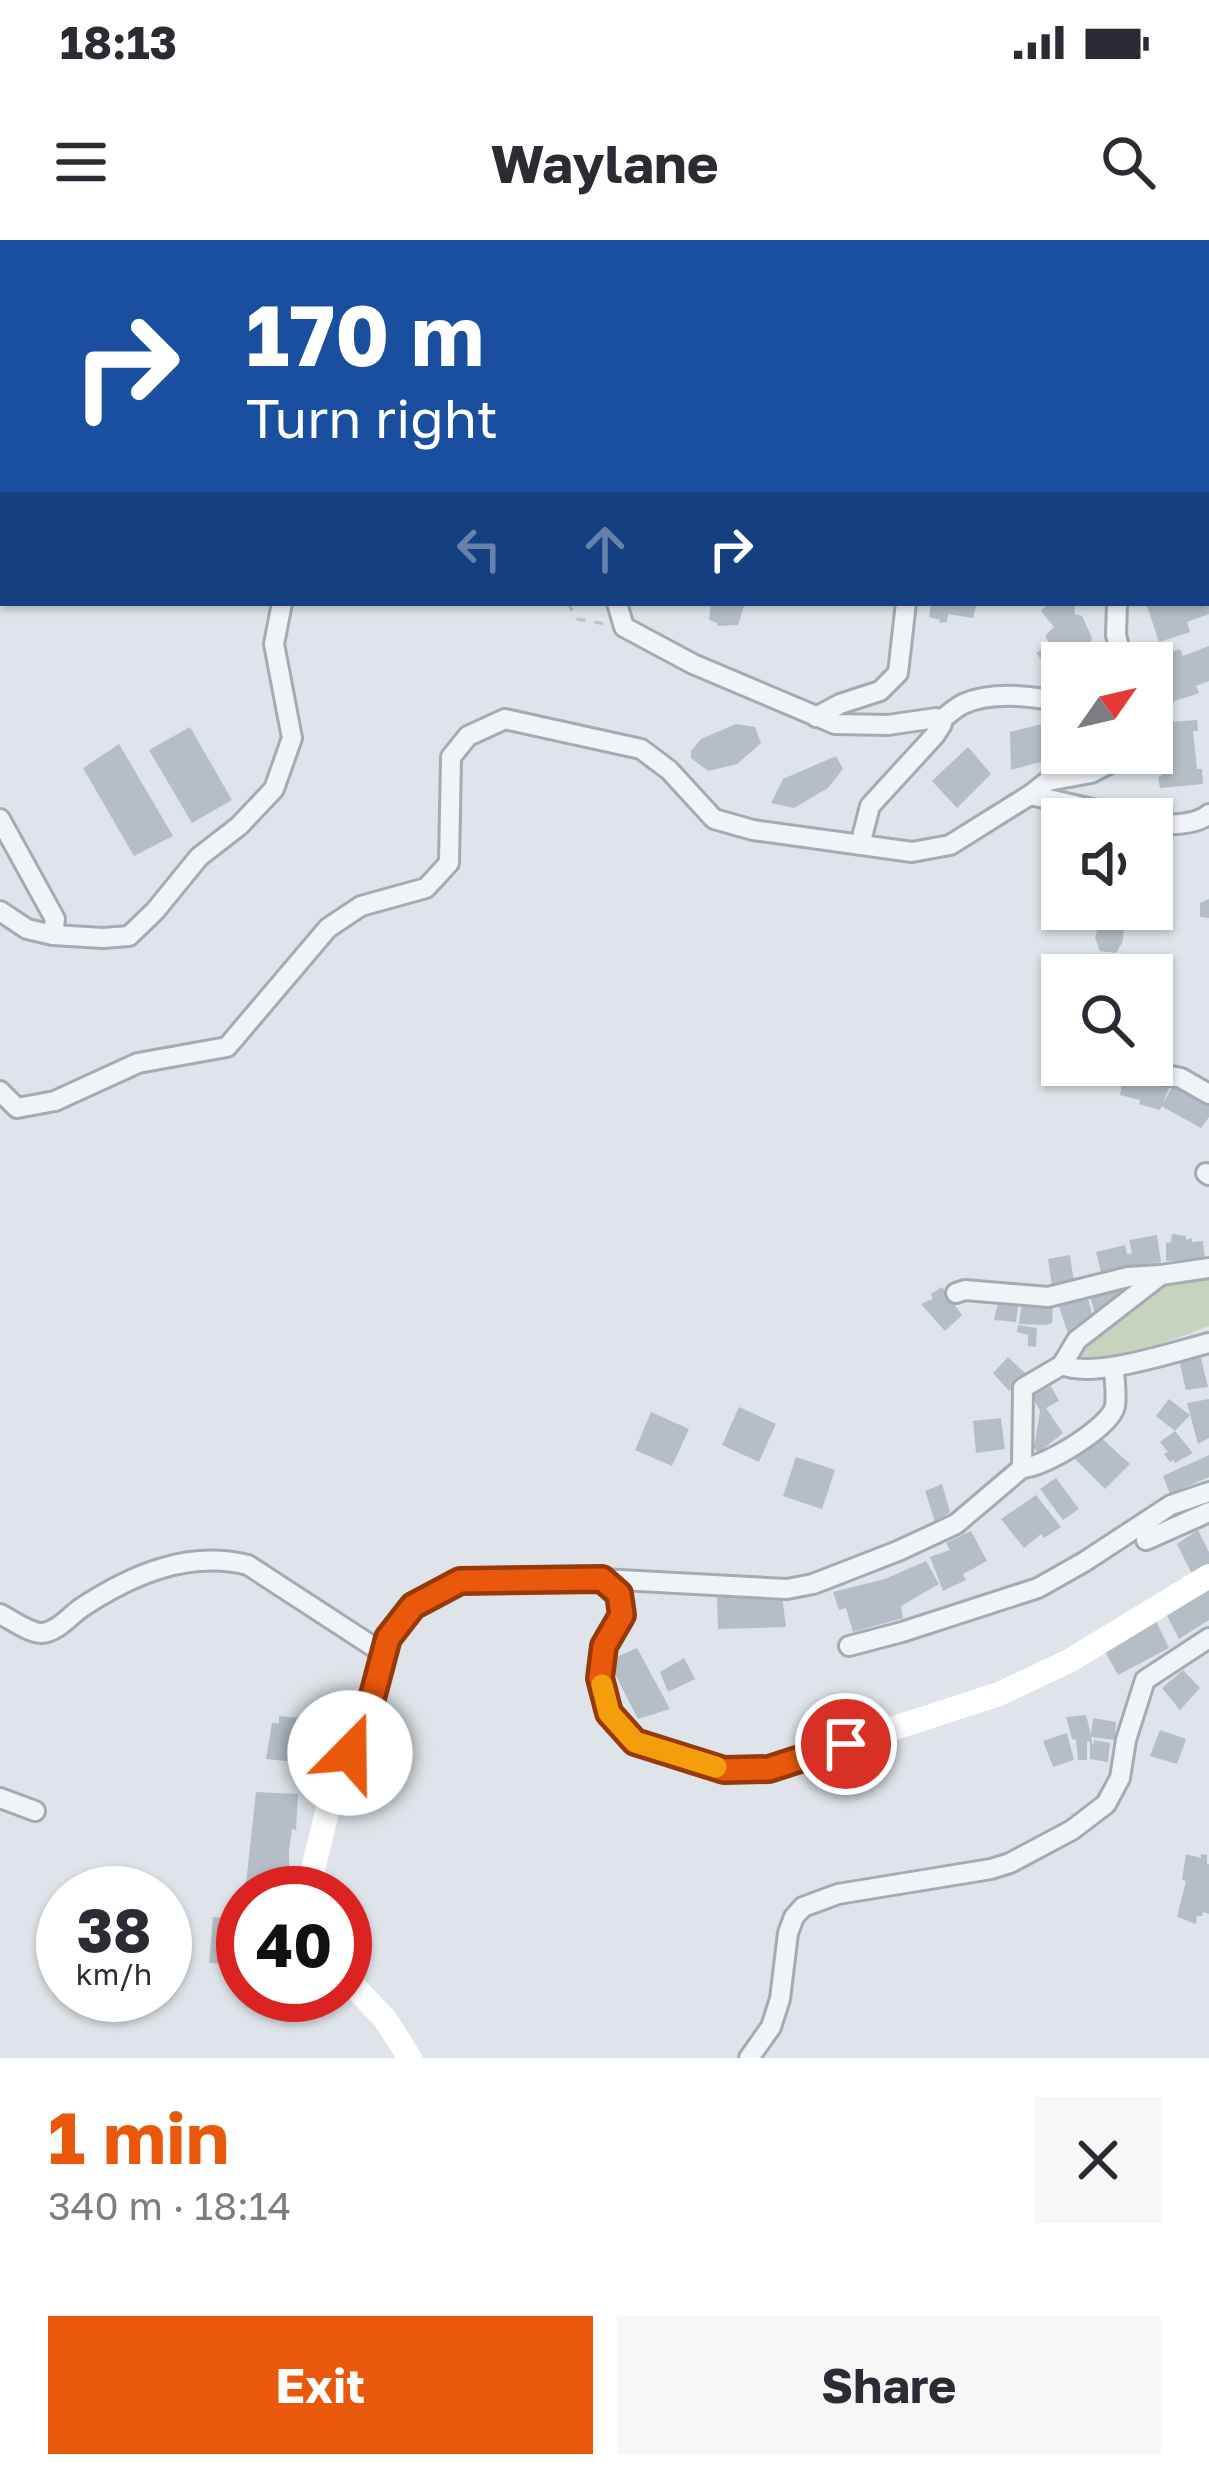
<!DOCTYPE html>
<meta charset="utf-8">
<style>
:root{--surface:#fff;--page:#f7f7f7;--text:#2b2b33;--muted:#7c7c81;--accent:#ea580c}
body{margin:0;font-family:"Golos Text",sans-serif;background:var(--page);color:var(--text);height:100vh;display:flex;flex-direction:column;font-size:45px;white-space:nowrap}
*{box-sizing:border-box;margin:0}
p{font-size:39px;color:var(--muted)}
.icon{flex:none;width:66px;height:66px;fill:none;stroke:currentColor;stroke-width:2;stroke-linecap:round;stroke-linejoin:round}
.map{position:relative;height:1818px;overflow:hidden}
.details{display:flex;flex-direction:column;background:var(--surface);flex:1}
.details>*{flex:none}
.hud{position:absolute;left:0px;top:0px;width:1209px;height:366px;box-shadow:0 3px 9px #0004;background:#1a4fa0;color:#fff;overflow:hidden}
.needle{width:78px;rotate:56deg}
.tools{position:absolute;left:1041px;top:402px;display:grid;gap:24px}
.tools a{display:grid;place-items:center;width:132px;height:132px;border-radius:0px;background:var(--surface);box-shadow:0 3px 9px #0004;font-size:60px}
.speed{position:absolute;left:36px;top:1626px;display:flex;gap:24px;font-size:60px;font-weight:700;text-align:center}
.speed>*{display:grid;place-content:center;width:156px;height:156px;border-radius:50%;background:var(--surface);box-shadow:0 3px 9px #0004;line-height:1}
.speed small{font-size:30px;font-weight:400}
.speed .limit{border:18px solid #d22;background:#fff;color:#111}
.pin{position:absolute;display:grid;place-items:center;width:102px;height:102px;color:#fff;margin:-51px;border:6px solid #fff;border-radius:50%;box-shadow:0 3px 12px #0007}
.me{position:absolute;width:132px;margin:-66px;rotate:22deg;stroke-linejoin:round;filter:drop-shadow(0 0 9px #0008)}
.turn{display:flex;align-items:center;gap:42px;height:252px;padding:0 48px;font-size:54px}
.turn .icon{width:156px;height:156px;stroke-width:2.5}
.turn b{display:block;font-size:84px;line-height:102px}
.lanes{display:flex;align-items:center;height:114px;padding:0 48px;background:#0003;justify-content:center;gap:60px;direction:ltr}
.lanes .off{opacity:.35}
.round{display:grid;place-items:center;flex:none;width:126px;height:126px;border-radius:0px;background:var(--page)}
.head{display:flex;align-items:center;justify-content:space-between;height:204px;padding:0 48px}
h1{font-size:72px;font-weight:700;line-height:90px;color:var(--accent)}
.cta{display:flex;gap:24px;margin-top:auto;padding:24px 48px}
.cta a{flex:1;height:138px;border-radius:0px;background:var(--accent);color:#fff;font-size:48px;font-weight:700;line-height:138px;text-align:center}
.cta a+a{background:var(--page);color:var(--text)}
.status{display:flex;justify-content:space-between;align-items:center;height:84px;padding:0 60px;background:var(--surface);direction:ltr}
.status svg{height:33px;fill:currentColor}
header{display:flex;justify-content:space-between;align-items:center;height:156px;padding:0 48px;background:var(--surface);font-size:54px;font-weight:700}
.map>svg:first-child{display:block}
.green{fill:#c7d3bf}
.building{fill:#b5bec6}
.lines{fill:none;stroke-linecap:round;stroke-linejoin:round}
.street-casing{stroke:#a3acb3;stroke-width:24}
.path{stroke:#bcc2c8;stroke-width:3;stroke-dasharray:9 9;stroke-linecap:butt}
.street{stroke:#f1f4f7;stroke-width:18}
.secondary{stroke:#fff;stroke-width:24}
.route-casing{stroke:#983908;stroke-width:30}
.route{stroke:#ea580c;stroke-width:21}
.slow{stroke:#f59e0b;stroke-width:21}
</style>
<div class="status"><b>18:13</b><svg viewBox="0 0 49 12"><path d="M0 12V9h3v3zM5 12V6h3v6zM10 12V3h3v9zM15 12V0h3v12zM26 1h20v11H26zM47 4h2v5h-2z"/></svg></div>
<header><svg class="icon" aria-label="menu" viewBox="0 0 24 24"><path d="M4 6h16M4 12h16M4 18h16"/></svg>Waylane<svg class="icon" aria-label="search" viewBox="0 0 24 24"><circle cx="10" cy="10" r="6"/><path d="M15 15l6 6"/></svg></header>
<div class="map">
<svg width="1209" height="1818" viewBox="0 0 1209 1818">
<rect width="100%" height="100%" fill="#dee4e9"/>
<!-- green -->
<path class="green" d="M1209,1036V1086C1165,1103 1120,1121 1072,1116L1171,1040Z"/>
<!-- building -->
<g class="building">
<polygon points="711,363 745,363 738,385 717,386 717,383 709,380"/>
<polygon points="931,363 977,363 973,378 948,374 947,382 939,383 940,380 929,377"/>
<polygon points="1049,363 1074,363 1075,374 1082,376 1092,398 1090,407 1082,413 1077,410 1067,418 1074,423 1062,423 1062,427 1052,432 1036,413 1050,404 1045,396 1054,387 1041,371"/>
<polygon points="1146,363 1209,363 1209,374 1187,382 1190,392 1159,402"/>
<polygon points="1209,406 1209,441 1196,446 1199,453 1163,465 1152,430 1152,420 1180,409 1183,416"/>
<polygon points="1197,480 1198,491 1193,491 1197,529 1202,529 1203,544 1160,548 1158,537 1162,535 1159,502 1152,496 1152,483"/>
<polygon points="1054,481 1055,518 1011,530 1010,492"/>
<polygon points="736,484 755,487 761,503 737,524 708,531 691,518 691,511 701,499"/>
<polygon points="190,487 232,560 192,583 149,510"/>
<polygon points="119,504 173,596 134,616 83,528"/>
<polygon points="968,507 991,534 957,568 932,541"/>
<polygon points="836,516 843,529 828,548 794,568 771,563 783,539"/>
<polygon points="1209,659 1209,678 1200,677 1200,663"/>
<polygon points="1081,669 1134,669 1137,674 1125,686 1122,703 1116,713 1100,711 1095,698 1097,691 1089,688 1085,681 1076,675 1082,672"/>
<polygon points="1125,830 1171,843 1160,870 1139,864 1140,860 1120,855"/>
<polygon points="1175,843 1209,861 1209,877 1201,888 1161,866"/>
<polygon points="1172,994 1186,996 1186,1000 1192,998 1192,1002 1203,1001 1205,1020 1166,1021 1166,1003 1171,1002"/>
<polygon points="1157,995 1161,1022 1102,1036 1096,1012 1125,1005 1127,1014 1132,1013 1129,1000"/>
<polygon points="1070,1015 1074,1043 1052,1046 1048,1019"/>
<polygon points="1126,1043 1131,1054 1096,1078 1089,1052"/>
<polygon points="942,1047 962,1075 945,1091 921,1064 933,1059 931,1054"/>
<polygon points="1087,1055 1093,1078 1069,1097 1058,1063"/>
<polygon points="999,1057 1019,1060 1016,1082 994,1080"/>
<polygon points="1022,1061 1053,1065 1052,1083 1046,1085 1019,1084"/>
<polygon points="1018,1085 1037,1088 1036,1107 1028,1106 1028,1095 1017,1092"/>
<polygon points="1008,1117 1025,1133 1009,1151 993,1133"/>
<polygon points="1201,1118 1208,1147 1186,1150 1179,1120"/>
<polygon points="1051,1146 1059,1161 1046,1168 1063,1193 1038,1213 1032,1205 1035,1202 1040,1171 1032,1156"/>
<polygon points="1169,1159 1190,1175 1175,1191 1156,1176"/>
<polygon points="1209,1159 1209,1198 1198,1204 1187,1163"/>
<polygon points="739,1167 776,1184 759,1222 722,1205"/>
<polygon points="651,1172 689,1189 672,1226 635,1210"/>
<polygon points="1001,1178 1005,1209 976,1213 973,1181"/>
<polygon points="1175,1191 1193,1213 1175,1223 1173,1220 1170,1222 1164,1214 1168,1212 1160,1202"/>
<polygon points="1099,1196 1130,1224 1105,1249 1074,1218"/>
<polygon points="1209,1215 1209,1237 1170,1254 1163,1236"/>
<polygon points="796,1217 835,1230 822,1269 783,1256"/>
<polygon points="1056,1238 1079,1269 1063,1280 1040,1249"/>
<polygon points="942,1244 950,1272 935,1282 925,1251"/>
<polygon points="1036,1255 1061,1287 1044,1298 1041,1294 1024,1308 1001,1279"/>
<polygon points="1198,1290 1209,1312 1209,1324 1192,1334 1177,1304"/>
<polygon points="971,1291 987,1321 963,1334 966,1340 943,1351 930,1317 950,1310 946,1303"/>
<polygon points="926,1321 939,1344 901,1366 903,1378 853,1392 846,1368 839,1370 833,1352 885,1339"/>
<polygon points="1209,1344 1209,1380 1179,1399 1164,1370"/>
<polygon points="782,1356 786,1387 718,1389 717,1357"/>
<polygon points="1154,1377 1169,1408 1118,1435 1102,1406"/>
<polygon points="637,1408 670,1469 638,1479 612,1428 614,1418"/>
<polygon points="684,1418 695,1439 668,1452 660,1432"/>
<polygon points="1183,1430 1200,1448 1180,1470 1162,1448"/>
<polygon points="1086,1475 1091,1495 1093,1478 1116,1482 1115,1500 1091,1497 1093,1506 1094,1500 1110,1503 1108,1522 1090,1519 1090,1502 1087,1501 1087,1520 1078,1520 1076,1500 1072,1499 1066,1477"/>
<polygon points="279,1476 312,1479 311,1489 315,1488 312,1514 307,1513 306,1523 266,1519 272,1483 279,1483"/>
<polygon points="1160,1490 1186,1499 1177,1524 1150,1516"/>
<polygon points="1067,1493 1074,1520 1053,1527 1043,1501"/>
<polygon points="256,1552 298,1554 296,1590 292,1589 289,1611 289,1626 292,1627 289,1653 245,1653"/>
<polygon points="1186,1614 1201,1618 1201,1614 1207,1615 1207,1624 1209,1624 1209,1674 1203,1672 1202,1676 1197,1676 1196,1684 1177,1677 1186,1641 1182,1640"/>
<polygon points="213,1677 243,1680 243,1725 209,1723"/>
</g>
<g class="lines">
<defs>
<g id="street">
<polyline points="133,3 137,0"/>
<polyline points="807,3 809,0"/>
<polyline points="1185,3 1190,0"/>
<polyline points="0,193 3,191"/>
<polyline points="1206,196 1209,200"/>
<polyline points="617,363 624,387 693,424 835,484 888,485 936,478 942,484 935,495 870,566 860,605"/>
<polyline points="1117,363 1116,395 1123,423"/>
<polyline points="816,477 840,464 880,451 898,433 906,363"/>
<path d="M939,481C947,476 955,468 963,464C992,451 1033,456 1062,462"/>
<polyline points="1030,555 1048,541 1091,533 1130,513"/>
<polyline points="0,579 55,679 53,695 27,689 0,671"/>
<path d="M1152,582C1169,586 1196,585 1209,574"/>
<polyline points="53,695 103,698 129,696 155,671 199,617 239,586 274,549 292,498 274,404 282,363"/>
<polyline points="1138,829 1181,838 1209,854"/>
<polyline points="0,851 17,868 55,861 138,823 227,807 328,688 361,666 426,648 449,623 451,517 468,496 505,479 641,509 669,530 714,579 753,590 912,612 950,605 1030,555 1137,579"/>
<polyline points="1206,933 1209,935"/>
<polyline points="956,1053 965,1050 1048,1057 1128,1037 1161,1035"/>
<path d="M1062,1125C1095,1139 1173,1112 1209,1103"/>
<polyline points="1022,1228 1023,1148 1062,1125 1077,1100 1161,1035 1209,1028"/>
<polyline points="1146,1300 1209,1272"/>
<path d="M602,1339L787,1349L813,1344L898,1311L956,1284L1022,1228C1043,1228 1111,1187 1115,1166C1117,1154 1114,1139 1114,1127"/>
<path d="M0,1374C12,1380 29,1393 42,1393C57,1392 70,1376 81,1368C131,1335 188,1310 248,1325L383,1413"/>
<polyline points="849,1406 902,1392 1038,1348 1084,1322 1171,1265 1209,1252"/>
<polyline points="0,1558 35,1571"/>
<polyline points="749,1818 771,1787 780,1759 788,1693 794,1677 803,1667 838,1654 991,1629 1010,1623 1072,1590 1106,1564 1120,1538 1126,1500 1145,1440 1209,1398"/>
</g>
</defs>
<!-- street casing -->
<use href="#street" class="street-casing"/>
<!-- path -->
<g class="path">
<polyline points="1206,67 1209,64"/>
<polyline points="568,363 577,379 605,384"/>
</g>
<!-- street -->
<use href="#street" class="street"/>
<!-- secondary -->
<g class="secondary">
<polyline points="307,1653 331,1556 369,1470 388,1398 413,1367 460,1341 602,1339 619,1354 622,1375 604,1406 600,1438 609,1473 635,1502 725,1530 769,1529 999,1454 1069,1421 1209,1336"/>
<polyline points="345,1737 385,1779 410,1818"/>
</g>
</g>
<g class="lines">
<defs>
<polyline id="route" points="350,1513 369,1470 388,1398 413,1366 460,1341 602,1339 619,1354 622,1375 604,1406 600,1438 609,1473 635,1502 724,1530 769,1529 846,1504"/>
</defs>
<!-- route casing -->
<use href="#route" class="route-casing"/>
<!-- route -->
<use href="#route" class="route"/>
<!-- slow -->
<polyline class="slow" points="602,1445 609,1473 635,1502 716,1527"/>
</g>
</svg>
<div class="tools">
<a><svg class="needle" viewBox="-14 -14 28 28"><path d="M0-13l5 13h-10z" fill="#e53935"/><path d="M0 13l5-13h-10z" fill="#7c7c81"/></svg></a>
<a><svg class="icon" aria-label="sound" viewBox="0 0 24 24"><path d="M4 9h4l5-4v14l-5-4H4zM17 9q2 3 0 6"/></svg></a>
<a><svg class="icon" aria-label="search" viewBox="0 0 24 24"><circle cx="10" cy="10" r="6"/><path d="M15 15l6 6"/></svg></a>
</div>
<div class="speed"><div>38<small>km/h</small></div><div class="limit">40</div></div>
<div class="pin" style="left:846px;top:1504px;background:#d93025"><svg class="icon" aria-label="arrive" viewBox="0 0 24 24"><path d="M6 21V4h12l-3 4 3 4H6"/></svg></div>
<svg class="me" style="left:350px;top:1513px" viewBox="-20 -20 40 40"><circle r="19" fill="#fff"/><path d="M0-13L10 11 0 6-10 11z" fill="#ea580c"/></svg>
<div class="hud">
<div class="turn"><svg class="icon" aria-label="right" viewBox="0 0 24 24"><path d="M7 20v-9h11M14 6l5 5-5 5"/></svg><div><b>170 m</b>Turn right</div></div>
<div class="lanes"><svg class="icon off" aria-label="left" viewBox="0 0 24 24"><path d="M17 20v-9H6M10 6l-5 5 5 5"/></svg><svg class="icon off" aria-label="ahead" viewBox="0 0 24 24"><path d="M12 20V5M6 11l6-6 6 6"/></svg><svg class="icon" aria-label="right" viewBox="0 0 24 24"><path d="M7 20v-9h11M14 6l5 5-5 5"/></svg></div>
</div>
</div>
<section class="details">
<div class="head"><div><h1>1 min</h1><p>340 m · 18:14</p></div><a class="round"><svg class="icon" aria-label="close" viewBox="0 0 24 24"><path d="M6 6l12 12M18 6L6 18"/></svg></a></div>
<div class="cta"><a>Exit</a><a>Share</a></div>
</section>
